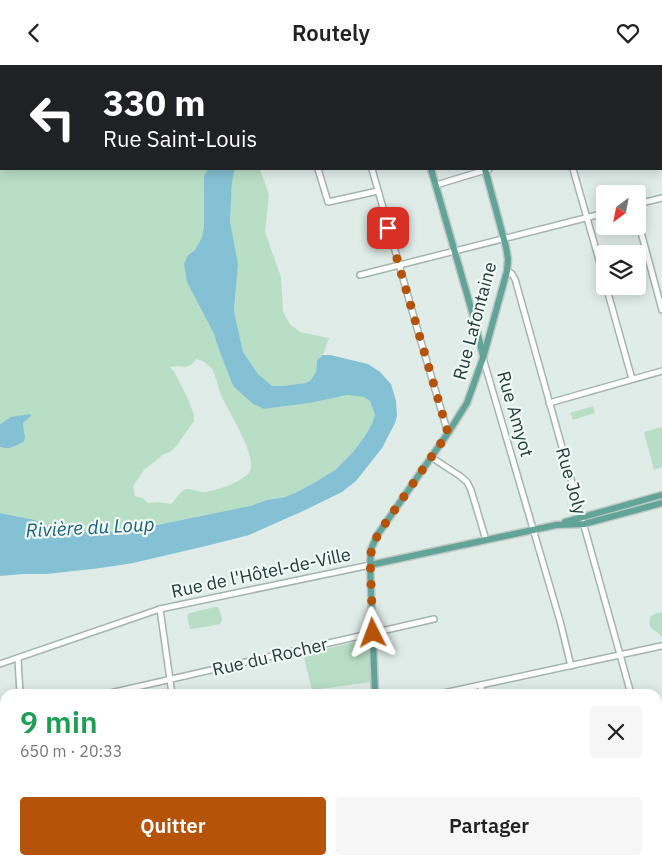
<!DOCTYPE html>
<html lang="fr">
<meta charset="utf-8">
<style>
:root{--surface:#fff;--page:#f6f6f6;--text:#222;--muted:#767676;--accent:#b45309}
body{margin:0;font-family:"IBM Plex Sans",sans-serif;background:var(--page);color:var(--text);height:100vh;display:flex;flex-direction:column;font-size:19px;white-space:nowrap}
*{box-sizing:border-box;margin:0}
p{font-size:16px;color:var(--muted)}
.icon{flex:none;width:28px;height:28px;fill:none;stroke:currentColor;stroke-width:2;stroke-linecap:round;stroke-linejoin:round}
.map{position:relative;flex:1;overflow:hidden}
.details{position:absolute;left:0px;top:624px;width:662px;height:176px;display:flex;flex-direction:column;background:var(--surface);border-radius:15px 15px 0 0;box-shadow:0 2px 12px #0003}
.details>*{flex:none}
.guide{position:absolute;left:0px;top:0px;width:662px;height:105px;box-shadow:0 2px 12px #0003;background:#202124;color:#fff;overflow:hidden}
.needle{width:32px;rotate:212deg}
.fabs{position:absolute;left:596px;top:120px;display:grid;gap:10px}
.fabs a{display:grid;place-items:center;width:50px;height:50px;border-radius:5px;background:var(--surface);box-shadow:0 2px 12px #0003;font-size:25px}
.pin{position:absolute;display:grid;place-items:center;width:42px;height:42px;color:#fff;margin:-21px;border-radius:10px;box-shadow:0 2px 8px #0006}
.me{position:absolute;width:55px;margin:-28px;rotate:357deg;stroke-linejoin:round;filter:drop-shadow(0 0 4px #0008)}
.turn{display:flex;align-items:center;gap:18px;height:105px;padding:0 20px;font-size:22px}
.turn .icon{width:65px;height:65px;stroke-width:2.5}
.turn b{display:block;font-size:35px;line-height:42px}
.round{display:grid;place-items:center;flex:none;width:52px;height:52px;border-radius:5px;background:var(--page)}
.head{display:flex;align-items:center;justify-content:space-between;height:85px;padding:0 20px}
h1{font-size:30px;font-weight:600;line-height:38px;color:#1e9e55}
.cta{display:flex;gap:10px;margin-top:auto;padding:10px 20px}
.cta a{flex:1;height:58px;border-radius:5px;background:var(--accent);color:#fff;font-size:20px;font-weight:600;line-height:58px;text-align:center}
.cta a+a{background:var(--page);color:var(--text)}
header{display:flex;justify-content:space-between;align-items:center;height:65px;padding:0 20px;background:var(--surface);font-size:22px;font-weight:600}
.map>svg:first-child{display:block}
.green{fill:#b8dec6;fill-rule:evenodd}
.water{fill:#85c1d4}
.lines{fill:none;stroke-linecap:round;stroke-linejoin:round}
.minor-casing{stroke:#a3b4b0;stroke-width:8}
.major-casing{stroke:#c1c9c7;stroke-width:9}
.minor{stroke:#fff;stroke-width:5}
.major{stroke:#63a499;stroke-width:6}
.rail{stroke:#5a7974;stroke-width:1;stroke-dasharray:10 5;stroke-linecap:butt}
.route{stroke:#b45309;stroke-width:9;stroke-dasharray:0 16.2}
.labels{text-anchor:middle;stroke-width:4.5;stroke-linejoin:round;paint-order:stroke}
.street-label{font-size:18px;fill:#203d38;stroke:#f1f8f5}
.water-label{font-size:19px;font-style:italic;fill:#18627c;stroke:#f1f8f5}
</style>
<header><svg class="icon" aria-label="back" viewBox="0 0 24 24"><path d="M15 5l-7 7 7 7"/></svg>Routely<svg class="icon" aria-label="heart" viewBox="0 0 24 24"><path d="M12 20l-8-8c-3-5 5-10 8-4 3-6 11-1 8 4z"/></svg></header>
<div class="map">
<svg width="662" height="799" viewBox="0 0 662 799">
<rect width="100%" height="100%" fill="#e0ece8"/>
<!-- green -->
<g class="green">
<polygon points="18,0 156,0 158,1 16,1"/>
<path d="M1,7V104H208L204,111V161L202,172L195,185L188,190L202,246L214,269L218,282L233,321L253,339L264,344L310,338L347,330L364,332L370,336L375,350L372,359L365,371L353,387L335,405L312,419L297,427L285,432L267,435L250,441L152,461L119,466L65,467L35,455L0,448V382L2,383L25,372L23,358L31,351L4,356L0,359V8ZM196,294C202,295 208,299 212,304C215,308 219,326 222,332C229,347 257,391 250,406C245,416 212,428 202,427C198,427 192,424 187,424C180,425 176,435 171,439L159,437L150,438L147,437L143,433L135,431L133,421L144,405L164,389L170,387L177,380L194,356V350L188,334L175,308L170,302C181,299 188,307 196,294Z"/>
<polygon points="235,104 260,104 269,130 265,167 281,212 283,247 290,259 300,267 329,273 323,290 317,295 316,307 310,316 305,318 283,321 272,321 258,309 243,287 234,246 236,227 230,157 232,117"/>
<polygon points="593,341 595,348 573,355 570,348"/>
<polygon points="662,362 662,402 654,405 644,367"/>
<polygon points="215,542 218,542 220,546 222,555 220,559 198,563 190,564 187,550 190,548"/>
<path d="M662,547V572C655,563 646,566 651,551L657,548Z"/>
<polygon points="369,574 371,617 312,625 303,589"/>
</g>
<!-- water -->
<g class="water">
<polygon points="208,104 235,104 232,117 230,157 238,199 234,246 243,287 258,309 272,321 283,321 305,318 310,316 316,307 317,295 323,290 330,290 368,299 380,307 391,319 396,336 397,351 395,358 382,383 356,416 342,427 303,446 249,470 210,480 133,498 101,503 46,509 23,509 0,511 0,448 35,455 65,467 102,467 119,466 152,461 250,441 267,435 285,432 297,427 312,419 335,405 353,387 365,371 372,359 375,350 370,336 364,332 347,330 310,338 264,344 253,339 233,321 218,282 214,269 187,217 184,199 188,190 195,185 202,172 204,161 204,111"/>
<path d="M30,349L31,351L23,358L25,372L24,376C17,381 8,385 0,382V359L11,352Z"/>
</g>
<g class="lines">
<defs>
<g id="minor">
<polyline points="262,0 267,0"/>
<polyline points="340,0 342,1"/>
<polyline points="545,0 545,1"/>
<polyline points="294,1 294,0"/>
<polyline points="324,1 327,0"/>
<polyline points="597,1 602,0"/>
<polyline points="318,104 328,137 378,126"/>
<polyline points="372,104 419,270 448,368"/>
<polyline points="573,104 605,216"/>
<polyline points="436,120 489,104"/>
<polyline points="638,139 662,133"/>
<polyline points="638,156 662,245"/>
<polyline points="507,206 512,209 515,214 631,629"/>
<polyline points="360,210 605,148"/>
<polyline points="606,221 632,314"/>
<polyline points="483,293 560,556 571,601"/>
<polyline points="549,338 662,306"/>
<polyline points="431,392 460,411 467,417 471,425 486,475"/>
<polyline points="160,544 172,629"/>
<polyline points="18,594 20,629"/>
<polyline points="0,599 160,544 370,500"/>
<polyline points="481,620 482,629"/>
<polyline points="106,629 434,554"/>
<polyline points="439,629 661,581"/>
<polyline points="658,646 662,645"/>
<polyline points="1,652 5,651"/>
<polyline points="658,727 662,743"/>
<polyline points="55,795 56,799"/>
<polyline points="587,795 588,799"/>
<polyline points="172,799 197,795"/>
<polyline points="234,799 250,795"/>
</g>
<g id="major">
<polyline points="403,0 404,1"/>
<polyline points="456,0 456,1"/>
<polyline points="431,104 475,257 483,291"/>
<polyline points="565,457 662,430"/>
<polyline points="370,500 556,460 584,459 662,438"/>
<polyline points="375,629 370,500 371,484 378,469 448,368 467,338 483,293 507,206 508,194 506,182 485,104"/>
<polyline points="0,745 5,744"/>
<polyline points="658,759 662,758"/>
<polyline points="393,795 394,799"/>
<polyline points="415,799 430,795"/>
</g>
</defs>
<!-- minor casing -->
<use href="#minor" class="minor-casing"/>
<!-- major casing -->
<use href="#major" class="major-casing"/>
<!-- minor -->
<use href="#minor" class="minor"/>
<!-- major -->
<use href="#major" class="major"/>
<!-- rail -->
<g class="rail">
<polyline points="12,1 15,0"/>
<polyline points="0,6 1,6"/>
</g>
</g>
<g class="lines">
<!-- route -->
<polyline class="route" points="373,568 370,492 372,484 378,469 448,368 388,163"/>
</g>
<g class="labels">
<!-- street labels -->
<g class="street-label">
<text transform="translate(475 256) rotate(-75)" y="6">Rue Lafontaine</text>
<text transform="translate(515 349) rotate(74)" y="6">Rue Amyot</text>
<text transform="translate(571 416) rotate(74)" y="6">Rue Joly</text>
<text transform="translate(261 508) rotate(-12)" y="6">Rue de l'Hôtel-de-Ville</text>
<text transform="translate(270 592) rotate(-13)" y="6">Rue du Rocher</text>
</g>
<!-- water labels -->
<g class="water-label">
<text transform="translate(90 462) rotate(-3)" y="7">Rivière du Loup</text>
</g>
</g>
</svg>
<div class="fabs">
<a><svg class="needle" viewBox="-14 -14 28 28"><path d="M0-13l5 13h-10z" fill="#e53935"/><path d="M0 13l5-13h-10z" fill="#767676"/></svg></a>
<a><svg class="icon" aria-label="layers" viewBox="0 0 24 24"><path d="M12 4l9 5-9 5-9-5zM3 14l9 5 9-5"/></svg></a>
</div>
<div class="pin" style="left:388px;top:163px;background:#d93025"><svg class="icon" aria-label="arrive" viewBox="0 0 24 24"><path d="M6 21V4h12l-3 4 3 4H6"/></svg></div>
<svg class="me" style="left:373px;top:568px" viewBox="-20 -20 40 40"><path d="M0-17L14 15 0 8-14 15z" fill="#b45309" stroke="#fff" stroke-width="4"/></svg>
<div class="guide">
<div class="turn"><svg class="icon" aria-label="left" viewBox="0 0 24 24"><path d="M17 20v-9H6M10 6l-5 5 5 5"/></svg><div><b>330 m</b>Rue Saint-Louis</div></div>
</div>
<section class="details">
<div class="head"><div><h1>9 min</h1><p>650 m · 20:33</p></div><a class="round"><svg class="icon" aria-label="close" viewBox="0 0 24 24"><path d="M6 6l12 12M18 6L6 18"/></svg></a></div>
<div class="cta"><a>Quitter</a><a>Partager</a></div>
</section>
</div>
